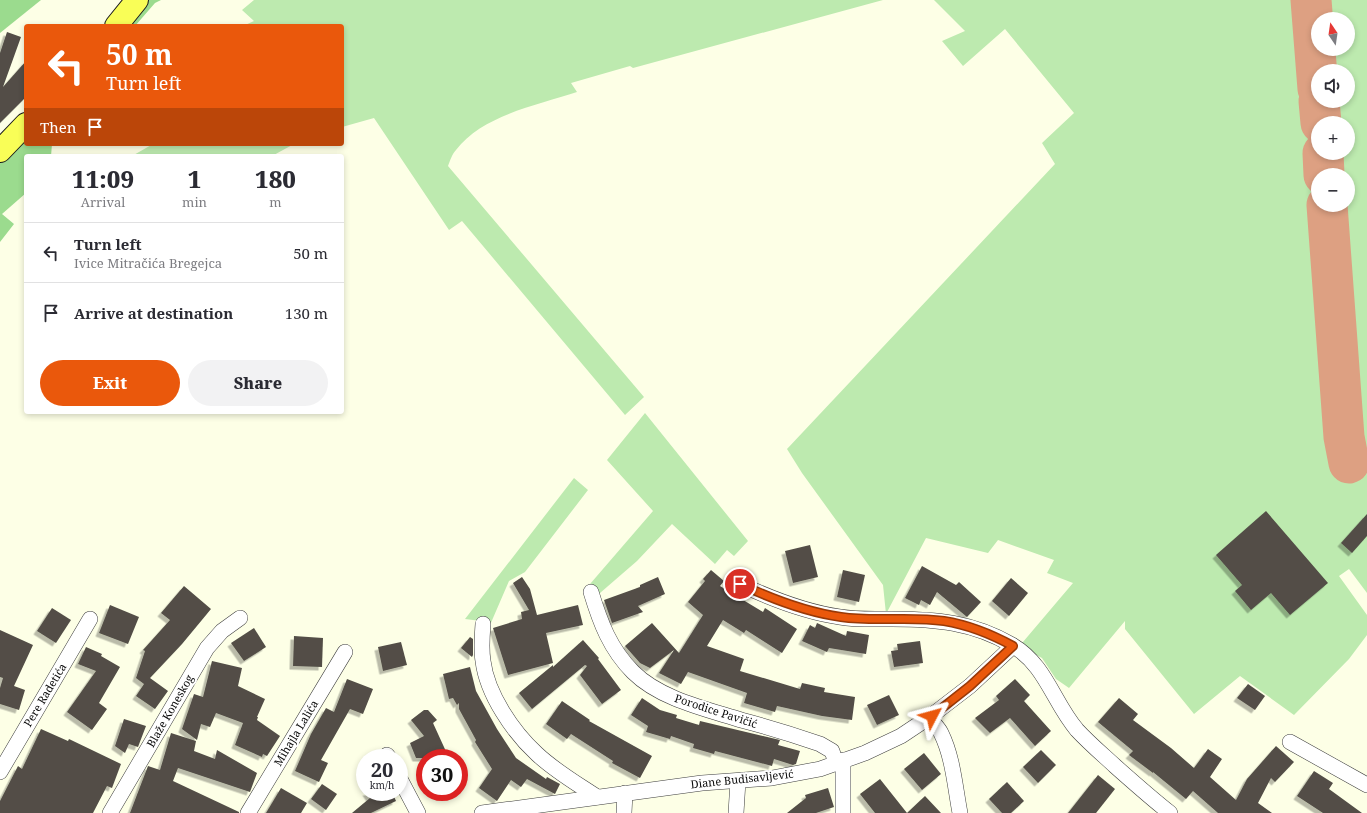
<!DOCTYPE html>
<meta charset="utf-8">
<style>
:root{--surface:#fff;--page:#f2f2f3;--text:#2b2b33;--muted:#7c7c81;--line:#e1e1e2;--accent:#ea580c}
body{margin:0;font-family:"Noto Serif",serif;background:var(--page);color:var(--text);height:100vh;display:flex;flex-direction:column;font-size:15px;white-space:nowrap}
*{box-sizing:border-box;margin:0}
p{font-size:13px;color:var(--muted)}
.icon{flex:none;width:22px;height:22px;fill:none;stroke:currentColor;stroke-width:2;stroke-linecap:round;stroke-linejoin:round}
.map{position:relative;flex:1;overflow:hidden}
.details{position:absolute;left:24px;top:154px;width:320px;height:260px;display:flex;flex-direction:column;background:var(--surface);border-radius:4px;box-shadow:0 2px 6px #0003}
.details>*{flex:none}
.hud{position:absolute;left:24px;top:24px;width:320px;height:122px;border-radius:4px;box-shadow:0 2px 6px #0003;background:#ea580c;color:#fff;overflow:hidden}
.needle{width:26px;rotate:347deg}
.controls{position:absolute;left:1311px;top:12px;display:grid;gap:8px}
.controls a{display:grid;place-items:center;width:44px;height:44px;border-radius:50%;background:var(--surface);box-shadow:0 2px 6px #0003;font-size:20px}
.speed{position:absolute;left:356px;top:749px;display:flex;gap:8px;font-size:20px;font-weight:700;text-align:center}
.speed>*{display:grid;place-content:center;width:52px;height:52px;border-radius:50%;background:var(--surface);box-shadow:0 2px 6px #0003;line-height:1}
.speed small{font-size:10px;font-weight:400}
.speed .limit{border:6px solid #d22;background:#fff;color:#111}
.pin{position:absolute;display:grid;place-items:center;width:34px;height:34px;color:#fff;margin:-17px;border:2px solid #fff;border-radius:50%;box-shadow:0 1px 4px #0007}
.me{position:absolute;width:44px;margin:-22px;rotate:51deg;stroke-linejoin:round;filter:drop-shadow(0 0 3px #0008)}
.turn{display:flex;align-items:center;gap:14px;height:84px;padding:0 16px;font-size:18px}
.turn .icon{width:52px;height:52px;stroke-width:2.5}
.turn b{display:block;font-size:28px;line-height:34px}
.then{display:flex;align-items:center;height:38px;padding:0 16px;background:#0003;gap:8px;font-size:15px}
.eta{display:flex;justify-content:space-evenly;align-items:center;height:68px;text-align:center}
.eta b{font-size:24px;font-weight:800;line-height:28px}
.cta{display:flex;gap:8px;margin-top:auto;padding:8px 16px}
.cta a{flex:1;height:46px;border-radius:24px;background:var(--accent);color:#fff;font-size:16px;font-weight:800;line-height:46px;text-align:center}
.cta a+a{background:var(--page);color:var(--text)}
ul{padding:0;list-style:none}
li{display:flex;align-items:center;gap:12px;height:60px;padding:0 16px;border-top:1px solid var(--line)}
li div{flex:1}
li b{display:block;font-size:15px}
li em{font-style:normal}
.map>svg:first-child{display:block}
.green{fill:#bdeaaf;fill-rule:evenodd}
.forest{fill:#9bdb8e}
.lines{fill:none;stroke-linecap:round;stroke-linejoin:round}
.taxiway{stroke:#dda082;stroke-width:41}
.building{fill:#524e46;filter:url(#shadow)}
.street-casing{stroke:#3d3d3d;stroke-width:16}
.primary-casing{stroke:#1b1b1b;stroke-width:24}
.street{stroke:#fff;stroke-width:15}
.primary{stroke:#f9fe57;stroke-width:22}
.route-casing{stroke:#983908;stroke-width:10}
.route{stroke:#ea580c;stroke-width:7}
.labels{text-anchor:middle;stroke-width:4;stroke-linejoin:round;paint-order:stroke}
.street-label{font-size:11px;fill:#0a0a0a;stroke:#fff}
</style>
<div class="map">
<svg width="1367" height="813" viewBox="0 0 1367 813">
<defs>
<filter id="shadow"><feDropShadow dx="-3.5" dy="3.5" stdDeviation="0" flood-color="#0004"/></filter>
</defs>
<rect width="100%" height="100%" fill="#fdffe6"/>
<!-- green -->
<g class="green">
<path d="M254,0H883L633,68L630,66L571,83L577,92C538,105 482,115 456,150C452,154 450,161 448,166L644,397L625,415L462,221L449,230L374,118L342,127V26H243L254,21L242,10Z"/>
<path d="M934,0H1367V593L1349,569L1339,576L1367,615V635L1349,659L1294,715L1240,676L1194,714L1125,629V621L1069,688L1056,679L1042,658L1031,652L1017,649L1073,583L1047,573L1054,560L998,540L988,553L926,538L886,614L883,585L802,473L787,449L1055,164L1042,143L1074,113L1005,29L963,66L942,41L965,31ZM1318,19H1348V49H1318ZM1318,71H1348V101H1318ZM1318,123H1348V153H1318ZM1318,175H1348V205H1318Z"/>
<polygon points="153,144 294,144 272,156 132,156"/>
<polygon points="645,413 748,541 734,556 727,550 715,564 672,524 637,561 600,593 588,593 584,591 653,511 607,460"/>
<polygon points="574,478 588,490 525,572 509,581 490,625 481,621 465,619"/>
</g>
<!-- forest -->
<g class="forest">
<polygon points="0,0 41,0 0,33"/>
<polygon points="149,0 161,0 155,3 135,26 129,26"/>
<polygon points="26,137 26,144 52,144 51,156 26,156 26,193 2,214 14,224 0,242 0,163"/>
</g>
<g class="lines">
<!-- taxiway -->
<g class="taxiway">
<polyline points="1311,0 1318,89"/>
<polyline points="1319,101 1321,123"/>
<polyline points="1323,153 1324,175"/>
<polyline points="1327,205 1344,437 1349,463"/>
</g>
</g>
<!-- building -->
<g class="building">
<polygon points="7,32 21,37 3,87 26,61 26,97 0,123 0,53"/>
<polygon points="1266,511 1328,583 1290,615 1271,593 1251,610 1235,591 1242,585 1216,555"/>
<polygon points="1367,514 1367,536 1352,553 1341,543"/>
<polygon points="810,545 818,577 793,583 785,551"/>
<polygon points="922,566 956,585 959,582 981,602 967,617 937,592 930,605 921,600 919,605 905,598"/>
<polygon points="711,570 724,581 720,586 763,612 765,608 797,629 782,653 746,630 744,633 723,620 707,646 744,659 740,671 800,689 802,683 825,688 824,692 855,697 852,720 822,716 777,706 775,712 744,703 747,693 688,672 681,684 659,673 674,650 650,668 640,663 625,646 652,623 679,653 703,615 688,602 705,581 703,579"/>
<polygon points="843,570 865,575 859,602 837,597"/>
<polygon points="522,577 530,589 537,615 578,605 583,625 546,633 553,663 508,675 493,628 522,619 521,612 529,610 513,583"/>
<polygon points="658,577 665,594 638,606 643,612 612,623 604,600 640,587 640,585"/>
<polygon points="1011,578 1028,593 1009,616 992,601"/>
<polygon points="184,586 211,609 182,644 150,678 168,691 155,709 136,696 144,684 136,678 145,651 143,650 170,620 161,613"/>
<polygon points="110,605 139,617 128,644 99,633"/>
<polygon points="52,608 71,620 56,643 37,631"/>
<polygon points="817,623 846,636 847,631 869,635 866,654 829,648 827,652 802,641 810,625 815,628"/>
<polygon points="254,628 266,647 244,661 231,643"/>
<polygon points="0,630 33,645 14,686 25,690 19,710 0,704 0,688 3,678 0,677"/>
<polygon points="294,636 323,638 322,667 293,666"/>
<polygon points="470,637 473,639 473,655 472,657 461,648"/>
<polygon points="583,640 599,658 598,659 621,690 602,704 580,675 587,666 585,665 532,709 519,693 553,665 553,667"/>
<polygon points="920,641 923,663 894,667 891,651 898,650 897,644"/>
<polygon points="401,642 407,665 383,671 378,647"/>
<polygon points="86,647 102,654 101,656 120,667 99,703 107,709 92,730 67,712 96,671 78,664"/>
<polygon points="212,661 242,668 238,686 265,699 257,717 258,717 257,720 280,736 267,756 263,754 262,757 235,745 243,723 216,713 210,727 201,724 197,740 182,729 194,694 203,697"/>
<polygon points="470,667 476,691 497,729 516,758 546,779 547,777 560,784 555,794 527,779 521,787 511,780 497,801 479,788 492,769 475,742 476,740 459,709 459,703 457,705 453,698 449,699 443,674"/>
<polygon points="347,679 373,689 363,714 350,709 321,760 328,763 319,782 295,771 311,734 326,708 334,712"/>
<polygon points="1015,679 1030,695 1024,701 1051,731 1035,746 1010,718 990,733 975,718 999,700 996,696"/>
<polygon points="1248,684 1265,696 1255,710 1237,698"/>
<polygon points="889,695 899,715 877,725 867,705"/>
<polygon points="642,698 660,710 677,715 676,718 699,725 700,721 780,740 778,745 800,751 796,764 793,765 774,759 772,766 715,751 714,754 693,748 694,744 671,736 670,739 646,732 648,726 631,715"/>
<polygon points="1119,698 1138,714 1133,720 1171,748 1194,768 1208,749 1222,759 1210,777 1236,800 1247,779 1276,746 1294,762 1275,782 1271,778 1258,803 1272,813 1218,813 1193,791 1186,799 1153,772 1153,773 1129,755 1133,751 1098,722"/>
<polygon points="562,701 590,720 589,721 652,756 640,778 612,763 613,761 571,734 567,739 546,724"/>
<polygon points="424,710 428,710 437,720 433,723 449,758 416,758 410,743 424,736 411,720"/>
<polygon points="124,719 146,726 138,747 129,744 125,753 115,746"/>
<polygon points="41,729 68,741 69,739 121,764 112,788 107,786 93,813 0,813 0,801 18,766 22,769"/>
<polygon points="171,733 196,741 194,751 215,759 217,750 257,773 250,792 178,768 173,781 239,812 239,813 130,813 148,766 160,770"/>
<polygon points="1041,750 1056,765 1038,783 1023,767"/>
<polygon points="924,753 941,774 922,790 904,769"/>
<polygon points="1314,771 1333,783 1329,789 1362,813 1323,813 1297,796"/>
<polygon points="1098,775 1115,789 1096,813 1068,813"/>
<polygon points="880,779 907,813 925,796 941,813 875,813 860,794"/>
<polygon points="1007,782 1024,801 1011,813 1002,813 989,799"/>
<polygon points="322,784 337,794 326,810 311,799"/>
<polygon points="281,788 307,803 301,813 266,813"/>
<polygon points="828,788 834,807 816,813 787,813 806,798 805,795"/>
<polygon points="366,792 392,792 396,801 371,813 352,813 370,798"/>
</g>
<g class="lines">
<defs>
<g id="street">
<path d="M740,584C772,599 805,612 840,617C857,620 875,619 892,619C935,619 973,622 1012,645C1046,665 1053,702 1077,730C1089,743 1102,754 1115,766C1133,782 1151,798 1170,813"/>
<path d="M591,592C600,622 610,649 633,672C660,699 706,709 741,720C768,727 794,735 820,744L832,751L836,763"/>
<path d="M483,624C482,637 481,649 483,661C487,694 513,732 537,754C555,771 576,783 597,797"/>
<path d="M929,718C933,723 938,727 941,733C953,757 955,787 960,813"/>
<polyline points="1290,742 1367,785"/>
<polyline points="387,755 389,758"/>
<polyline points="0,772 90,619"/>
<polyline points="399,777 418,813"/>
<polyline points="110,813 207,648 222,631 240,618"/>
<polyline points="248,813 345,652"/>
<polyline points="482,813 702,783 772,778 820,769 865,753 901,736 931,716 970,686 1013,646"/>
<polyline points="624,813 625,793"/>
<polyline points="736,813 738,781"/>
<polyline points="843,813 843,760"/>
</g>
<g id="primary">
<polyline points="116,26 137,0"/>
<polyline points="0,151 26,124"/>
</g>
</defs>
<!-- street casing -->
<use href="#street" class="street-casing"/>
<!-- primary casing -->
<use href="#primary" class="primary-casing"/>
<!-- street -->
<use href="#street" class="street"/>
<!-- primary -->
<use href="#primary" class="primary"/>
</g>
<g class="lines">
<defs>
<path id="route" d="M740,584C772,599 805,612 841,617C875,622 910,616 944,621C969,625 991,634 1013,646L970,686L932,716"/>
</defs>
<!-- route casing -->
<use href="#route" class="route-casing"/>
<!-- route -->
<use href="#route" class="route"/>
</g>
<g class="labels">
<!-- street labels -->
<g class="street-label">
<text transform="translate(45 695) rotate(-59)" y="4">Pere Radetića</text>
<text transform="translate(170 711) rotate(-60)" y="4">Blaže Koneskog</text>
<text transform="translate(716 711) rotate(18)" y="4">Porodice Pavičić</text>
<text transform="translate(296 733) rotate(-59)" y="4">Mihajla Lalića</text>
<text transform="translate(742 779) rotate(-6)" y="4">Diane Budisavljević</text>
</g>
</g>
</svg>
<div class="controls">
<a><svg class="needle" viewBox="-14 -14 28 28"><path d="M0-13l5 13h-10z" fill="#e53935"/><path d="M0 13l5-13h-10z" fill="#7c7c81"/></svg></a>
<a><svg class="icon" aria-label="sound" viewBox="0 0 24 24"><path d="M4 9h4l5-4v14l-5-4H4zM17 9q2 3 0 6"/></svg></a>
<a>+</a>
<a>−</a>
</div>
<div class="speed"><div>20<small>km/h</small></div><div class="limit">30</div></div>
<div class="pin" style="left:740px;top:584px;background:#d93025"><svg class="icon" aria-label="arrive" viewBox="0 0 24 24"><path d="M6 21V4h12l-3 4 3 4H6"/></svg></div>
<svg class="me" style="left:932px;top:716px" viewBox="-20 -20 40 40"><path d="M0-17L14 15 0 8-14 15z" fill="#ea580c" stroke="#fff" stroke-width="4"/></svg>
<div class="hud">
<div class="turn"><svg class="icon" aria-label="left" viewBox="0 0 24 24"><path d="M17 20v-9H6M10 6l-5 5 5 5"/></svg><div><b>50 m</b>Turn left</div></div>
<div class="then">Then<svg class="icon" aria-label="arrive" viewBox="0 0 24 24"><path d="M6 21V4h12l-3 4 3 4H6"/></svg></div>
</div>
<section class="details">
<div class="eta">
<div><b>11:09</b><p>Arrival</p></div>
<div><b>1</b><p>min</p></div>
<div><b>180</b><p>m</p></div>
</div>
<ul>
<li><svg class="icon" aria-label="left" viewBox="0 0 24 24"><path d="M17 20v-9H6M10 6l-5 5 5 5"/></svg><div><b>Turn left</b><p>Ivice Mitračića Bregejca</p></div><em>50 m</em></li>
<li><svg class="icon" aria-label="arrive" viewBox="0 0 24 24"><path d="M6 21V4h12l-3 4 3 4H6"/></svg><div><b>Arrive at destination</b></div><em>130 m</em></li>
</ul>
<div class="cta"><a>Exit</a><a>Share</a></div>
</section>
</div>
